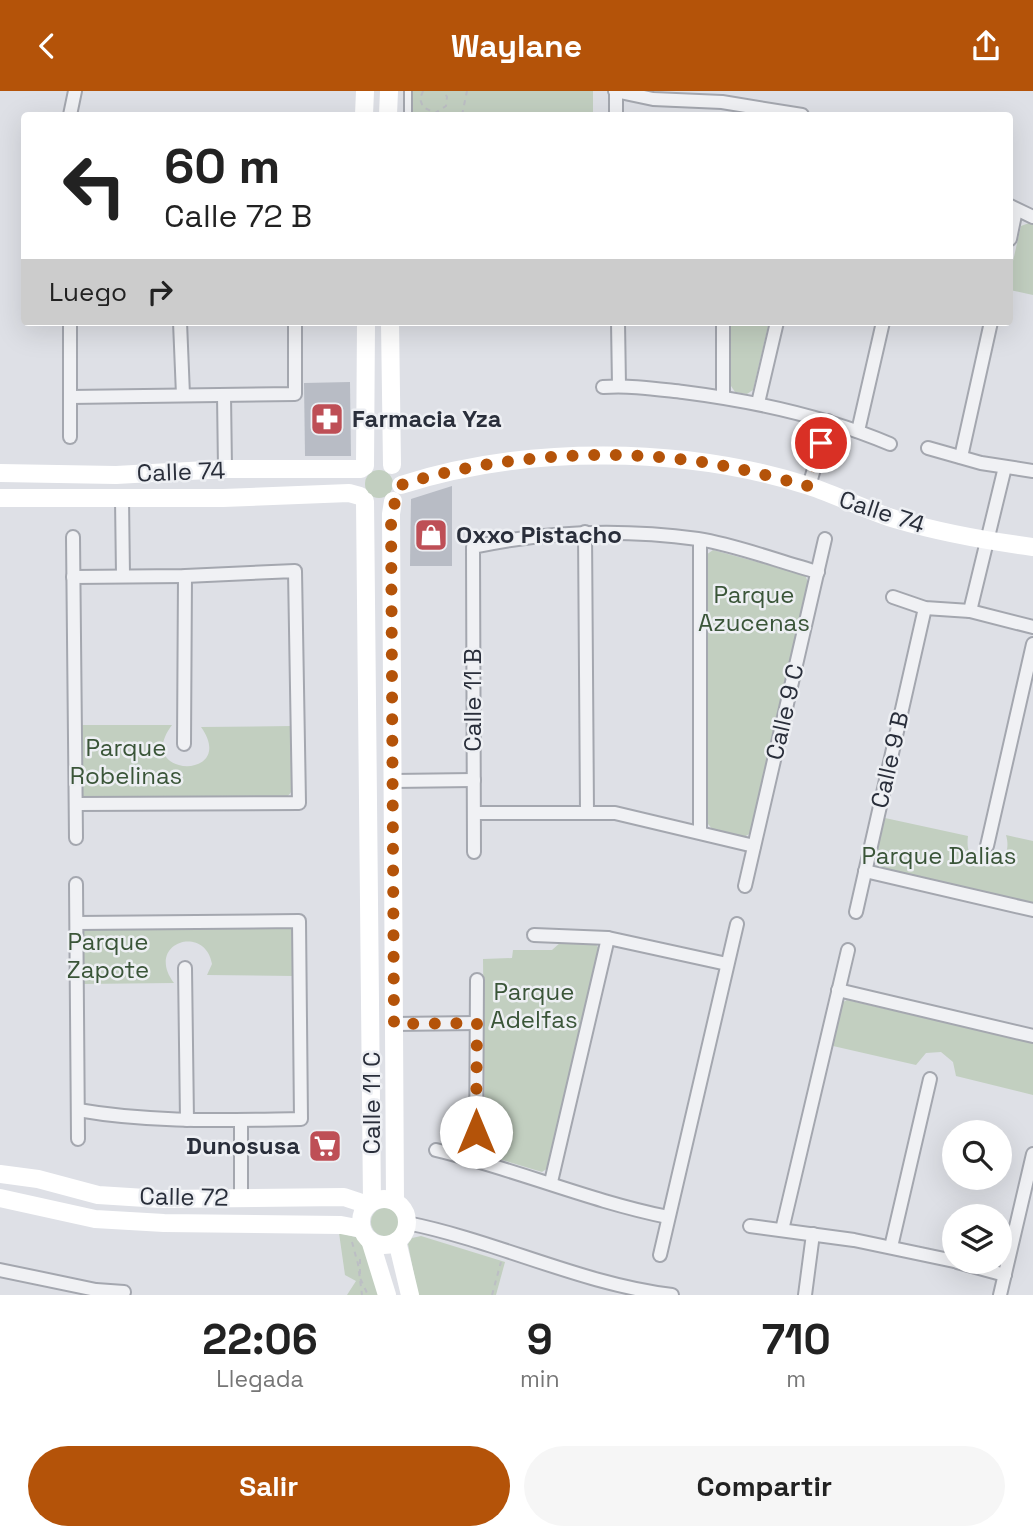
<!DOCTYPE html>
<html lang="es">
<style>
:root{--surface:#fff;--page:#f6f6f6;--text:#222;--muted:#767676;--accent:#b45309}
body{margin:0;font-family:"Space Grotesk",sans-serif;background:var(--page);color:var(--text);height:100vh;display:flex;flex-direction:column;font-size:26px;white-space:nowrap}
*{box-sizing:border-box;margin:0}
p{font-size:23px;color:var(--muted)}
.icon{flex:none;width:38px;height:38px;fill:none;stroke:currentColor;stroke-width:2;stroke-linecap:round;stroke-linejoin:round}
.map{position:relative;height:1204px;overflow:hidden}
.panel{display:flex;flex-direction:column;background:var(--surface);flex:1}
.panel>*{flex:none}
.banner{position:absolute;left:21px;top:21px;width:992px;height:214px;border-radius:7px;box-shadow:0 7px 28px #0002;background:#fff;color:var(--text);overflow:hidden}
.controls{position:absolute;left:942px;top:1029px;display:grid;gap:14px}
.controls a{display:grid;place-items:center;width:70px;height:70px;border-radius:50%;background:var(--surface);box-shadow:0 7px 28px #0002;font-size:35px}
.pin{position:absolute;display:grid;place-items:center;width:60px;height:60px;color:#fff;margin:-30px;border:4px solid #fff;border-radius:50%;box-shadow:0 2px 7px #0007}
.me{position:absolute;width:77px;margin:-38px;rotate:0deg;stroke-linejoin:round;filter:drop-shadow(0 0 5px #0008)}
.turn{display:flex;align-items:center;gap:24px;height:147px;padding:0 28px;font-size:32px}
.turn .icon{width:91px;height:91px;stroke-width:2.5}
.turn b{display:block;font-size:49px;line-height:60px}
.then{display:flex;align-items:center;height:66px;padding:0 28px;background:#0003;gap:14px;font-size:26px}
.eta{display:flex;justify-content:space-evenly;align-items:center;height:119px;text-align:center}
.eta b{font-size:42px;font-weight:700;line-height:49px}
.action{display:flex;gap:14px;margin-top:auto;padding:14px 28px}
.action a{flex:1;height:80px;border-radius:42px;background:var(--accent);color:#fff;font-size:28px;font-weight:700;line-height:80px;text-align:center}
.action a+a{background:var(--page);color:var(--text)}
header{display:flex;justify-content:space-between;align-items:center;height:91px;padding:0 28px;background:var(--accent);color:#fff;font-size:32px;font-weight:700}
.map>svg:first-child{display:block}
.green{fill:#c2cfc0}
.building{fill:#b8bcc5}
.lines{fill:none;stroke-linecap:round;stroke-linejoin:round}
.lane-casing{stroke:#a4a7af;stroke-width:10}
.street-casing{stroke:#a4a7af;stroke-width:16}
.path{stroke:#bcbec4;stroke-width:2;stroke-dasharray:5 5;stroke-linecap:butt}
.lane{stroke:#f0f1f4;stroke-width:6}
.street{stroke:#f0f1f4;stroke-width:12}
.secondary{stroke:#fff;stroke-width:18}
.route{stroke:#b45309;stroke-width:12;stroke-dasharray:0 21.6}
.labels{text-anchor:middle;stroke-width:5;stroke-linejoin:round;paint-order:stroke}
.poi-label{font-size:24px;font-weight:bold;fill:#292e3a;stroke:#edeff3;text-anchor:start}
.street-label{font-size:24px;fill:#292e3a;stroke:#edeff3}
.park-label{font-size:24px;fill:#3a5538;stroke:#edeff3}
</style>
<header><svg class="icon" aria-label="back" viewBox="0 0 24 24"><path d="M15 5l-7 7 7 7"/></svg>Waylane<svg class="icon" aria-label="share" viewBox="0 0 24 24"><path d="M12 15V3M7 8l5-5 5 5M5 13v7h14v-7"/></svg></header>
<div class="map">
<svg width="1033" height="1204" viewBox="0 0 1033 1204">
<rect width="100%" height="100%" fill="#dee0e6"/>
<!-- green -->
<g class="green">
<polygon points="407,0 593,0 593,24 405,24"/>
<polygon points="1029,132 1033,133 1033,204 1010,199 1010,183 1021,135"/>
<polygon points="730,231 769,231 753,299 747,303 735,301 731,295"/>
<circle cx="379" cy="393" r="14"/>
<polygon points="713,459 805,484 808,491 751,742 744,746 713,739 708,733 706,464"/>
<path d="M79,634H172C132,687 239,690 201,636L292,635V700L287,706L85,707L80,702Z"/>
<path d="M885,727L968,745C962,787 1017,782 1006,744L1033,750V812L878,776L875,770Z"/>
<path d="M289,836L294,841V885L207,884L212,873C205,832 144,852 174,892L82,893L81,843L85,838Z"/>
<polygon points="594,850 599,858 548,1077 542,1081 489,1065 485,1059 483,868 512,867 513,859 552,859 561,851"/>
<polygon points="847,909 1033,952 1033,1004 956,985 953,971 941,961 926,962 916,974 833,955 841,912"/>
<circle cx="385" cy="1131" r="14"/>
<polygon points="339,1142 360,1147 368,1164 379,1204 347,1204 356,1190 345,1184"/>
<polygon points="421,1145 505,1171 496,1204 418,1204 408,1153 412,1147"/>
</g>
<!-- building -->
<g class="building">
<polygon points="350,291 351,365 305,365 304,292"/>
<polygon points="452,395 452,475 410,475 411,408"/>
</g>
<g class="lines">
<defs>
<polyline id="lane" points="408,24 408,0"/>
<g id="street">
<polyline points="615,0 653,8 722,11 802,24"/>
<polyline points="616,0 616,24"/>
<polyline points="70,24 75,0"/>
<polyline points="1010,115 1033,126"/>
<polyline points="1010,148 1016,119"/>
<polyline points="70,231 70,346"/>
<polyline points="180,231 183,304"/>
<polyline points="618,231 619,295"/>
<polyline points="723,231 723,306"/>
<path d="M603,296C630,294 656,298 683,301C754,310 824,325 890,353"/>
<polyline points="224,304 225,378"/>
<polyline points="70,306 295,303 295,231"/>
<polyline points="758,312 777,231"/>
<polyline points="858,340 883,231"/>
<polyline points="928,357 981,372 1033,380"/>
<polyline points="961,366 991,231"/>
<polyline points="809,395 828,330"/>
<polyline points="122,408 123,484"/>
<polyline points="585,441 587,721"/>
<polyline points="73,446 76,747"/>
<polyline points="700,449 700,741"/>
<polyline points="73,486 185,485 295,480 299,712 76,713"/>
<polyline points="893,506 925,517 970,520 1033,536"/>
<polyline points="970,520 1005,376"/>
<polyline points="184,653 185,485"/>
<polyline points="393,690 474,689"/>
<polyline points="474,722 615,722 754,755"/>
<polyline points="987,755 1033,553"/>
<path d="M474,761L473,456C546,440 624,438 698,448C737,454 780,471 818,481"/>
<polyline points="865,780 1033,819"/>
<polyline points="76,793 78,1048"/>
<polyline points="745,795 825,448"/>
<polyline points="856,821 925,517"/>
<path d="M77,832L299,830L301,1028C226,1029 152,1032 78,1019"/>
<polyline points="534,844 608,847 727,873"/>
<polyline points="185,877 187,1029"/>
<polyline points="838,899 1033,945"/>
<polyline points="394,933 477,932"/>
<polyline points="241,1029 241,1107"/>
<path d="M436,1059C515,1078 589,1110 668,1126"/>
<polyline points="476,1069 477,889"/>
<polyline points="551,1091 608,847"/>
<path d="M407,1132C497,1150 581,1193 672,1204"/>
<polyline points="750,1135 854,1149 954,1170"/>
<polyline points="782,1139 848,859"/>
<polyline points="891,1156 930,988"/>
<polyline points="660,1164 737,833"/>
<polyline points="957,1171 1005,1184"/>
<polyline points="0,1179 96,1199 124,1201"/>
<polyline points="805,1204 813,1143"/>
<polyline points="1000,1204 1033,1063"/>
</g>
</defs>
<!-- lane casing -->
<use href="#lane" class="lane-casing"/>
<!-- street casing -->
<use href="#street" class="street-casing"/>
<!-- path -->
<g class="path">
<polyline points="423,0 420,8 423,16 435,22 446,15 447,6 444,0"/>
<polyline points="462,24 467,0"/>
<polyline points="352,1151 358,1173 362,1204"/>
<polyline points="360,1168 360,1187 368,1204"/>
<polyline points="492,1204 501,1171"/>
</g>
<!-- lane -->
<use href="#lane" class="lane"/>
<!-- street -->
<use href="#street" class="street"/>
<!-- secondary -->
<g class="secondary">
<polyline points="364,24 365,0"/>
<polyline points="388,24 389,0"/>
<polyline points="390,231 392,374"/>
<polyline points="365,375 366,231"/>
<polyline points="0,382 116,384 225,378 361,378"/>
<path d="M401,394C526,354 684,355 809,395C839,405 868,420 898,429C942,442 988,450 1033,456"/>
<polyline points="0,407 223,407 349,402 360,405"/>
<polyline points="365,410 372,1111"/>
<polyline points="393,410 391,423 395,1110"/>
<polyline points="0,1083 38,1088 98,1104 161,1108 344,1106 368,1114"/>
<polyline points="0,1107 95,1128 164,1132 341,1134 362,1138"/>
<circle cx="384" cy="1131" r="23"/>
<polyline points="370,1149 387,1204"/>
<polyline points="397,1150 410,1204"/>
</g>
</g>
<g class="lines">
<!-- route -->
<path class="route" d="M476,1041L477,932L394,933L391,423L401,394C499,362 630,355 730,376C757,381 783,389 808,395L821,352"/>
</g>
<!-- icons -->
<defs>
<symbol id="pharmacy-square" viewBox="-11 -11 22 22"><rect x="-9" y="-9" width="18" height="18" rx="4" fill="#be4f56" stroke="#edeff3"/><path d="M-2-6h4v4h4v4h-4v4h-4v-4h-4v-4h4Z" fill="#fff"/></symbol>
<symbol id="shop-square" viewBox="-11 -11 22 22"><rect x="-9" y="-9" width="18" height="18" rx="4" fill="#be4f56" stroke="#edeff3"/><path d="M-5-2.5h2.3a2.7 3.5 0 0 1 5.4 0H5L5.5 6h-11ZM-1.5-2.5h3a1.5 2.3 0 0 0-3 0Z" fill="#fff"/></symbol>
<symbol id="supermarket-square" viewBox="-11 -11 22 22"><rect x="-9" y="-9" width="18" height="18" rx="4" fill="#be4f56" stroke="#edeff3"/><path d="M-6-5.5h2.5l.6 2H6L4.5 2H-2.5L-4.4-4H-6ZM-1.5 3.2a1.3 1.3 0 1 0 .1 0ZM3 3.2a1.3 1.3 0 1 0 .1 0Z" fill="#fff"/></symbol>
</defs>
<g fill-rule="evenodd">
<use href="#pharmacy-square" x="308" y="309" width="38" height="38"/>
<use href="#shop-square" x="412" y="425" width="38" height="38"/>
<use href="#supermarket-square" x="306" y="1036" width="38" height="38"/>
</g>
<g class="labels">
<!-- poi labels -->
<g class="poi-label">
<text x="352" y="336">Farmacia Yza</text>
<text x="456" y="452">Oxxo Pistacho</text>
<text x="300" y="1063" text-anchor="end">Dunosusa</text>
</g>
<!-- street labels -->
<g class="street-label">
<text transform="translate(181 381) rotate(-2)" y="8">Calle 74</text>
<text transform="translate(882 421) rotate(18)" y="8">Calle 74</text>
<text transform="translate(473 609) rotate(-90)" y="8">Calle 11 B</text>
<text transform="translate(785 621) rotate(-77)" y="8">Calle 9 C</text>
<text transform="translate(890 669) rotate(-77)" y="8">Calle 9 B</text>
<text transform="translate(372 1012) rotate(-90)" y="8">Calle 11 C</text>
<text transform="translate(184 1106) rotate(1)" y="8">Calle 72</text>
</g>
<!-- park labels -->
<g class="park-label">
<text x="754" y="512">Parque<tspan x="754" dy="28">Azucenas</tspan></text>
<text x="126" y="665">Parque<tspan x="126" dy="28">Robelinas</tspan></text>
<text x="939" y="773">Parque Dalias</text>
<text x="108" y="859">Parque<tspan x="108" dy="28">Zapote</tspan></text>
<text x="534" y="909">Parque<tspan x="534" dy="28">Adelfas</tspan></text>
</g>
</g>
</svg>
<div class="controls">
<a><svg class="icon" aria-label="search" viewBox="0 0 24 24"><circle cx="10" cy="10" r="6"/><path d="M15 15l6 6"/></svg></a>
<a><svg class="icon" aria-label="layers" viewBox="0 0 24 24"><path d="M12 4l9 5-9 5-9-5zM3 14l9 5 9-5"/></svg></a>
</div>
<div class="pin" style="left:821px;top:352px;background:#d93025"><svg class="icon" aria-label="arrive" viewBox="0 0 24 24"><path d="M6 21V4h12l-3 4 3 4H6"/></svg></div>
<svg class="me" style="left:476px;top:1041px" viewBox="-20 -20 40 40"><circle r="19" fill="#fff"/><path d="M0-13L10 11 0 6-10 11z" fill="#b45309"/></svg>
<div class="banner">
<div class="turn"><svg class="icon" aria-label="left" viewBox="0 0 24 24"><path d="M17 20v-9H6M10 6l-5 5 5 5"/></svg><div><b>60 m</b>Calle 72 B</div></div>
<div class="then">Luego<svg class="icon" aria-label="right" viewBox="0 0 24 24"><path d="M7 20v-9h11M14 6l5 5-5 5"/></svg></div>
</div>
</div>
<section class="panel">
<div class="eta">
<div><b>22:06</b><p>Llegada</p></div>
<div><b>9</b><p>min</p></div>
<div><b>710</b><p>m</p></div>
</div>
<div class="action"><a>Salir</a><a>Compartir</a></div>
</section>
